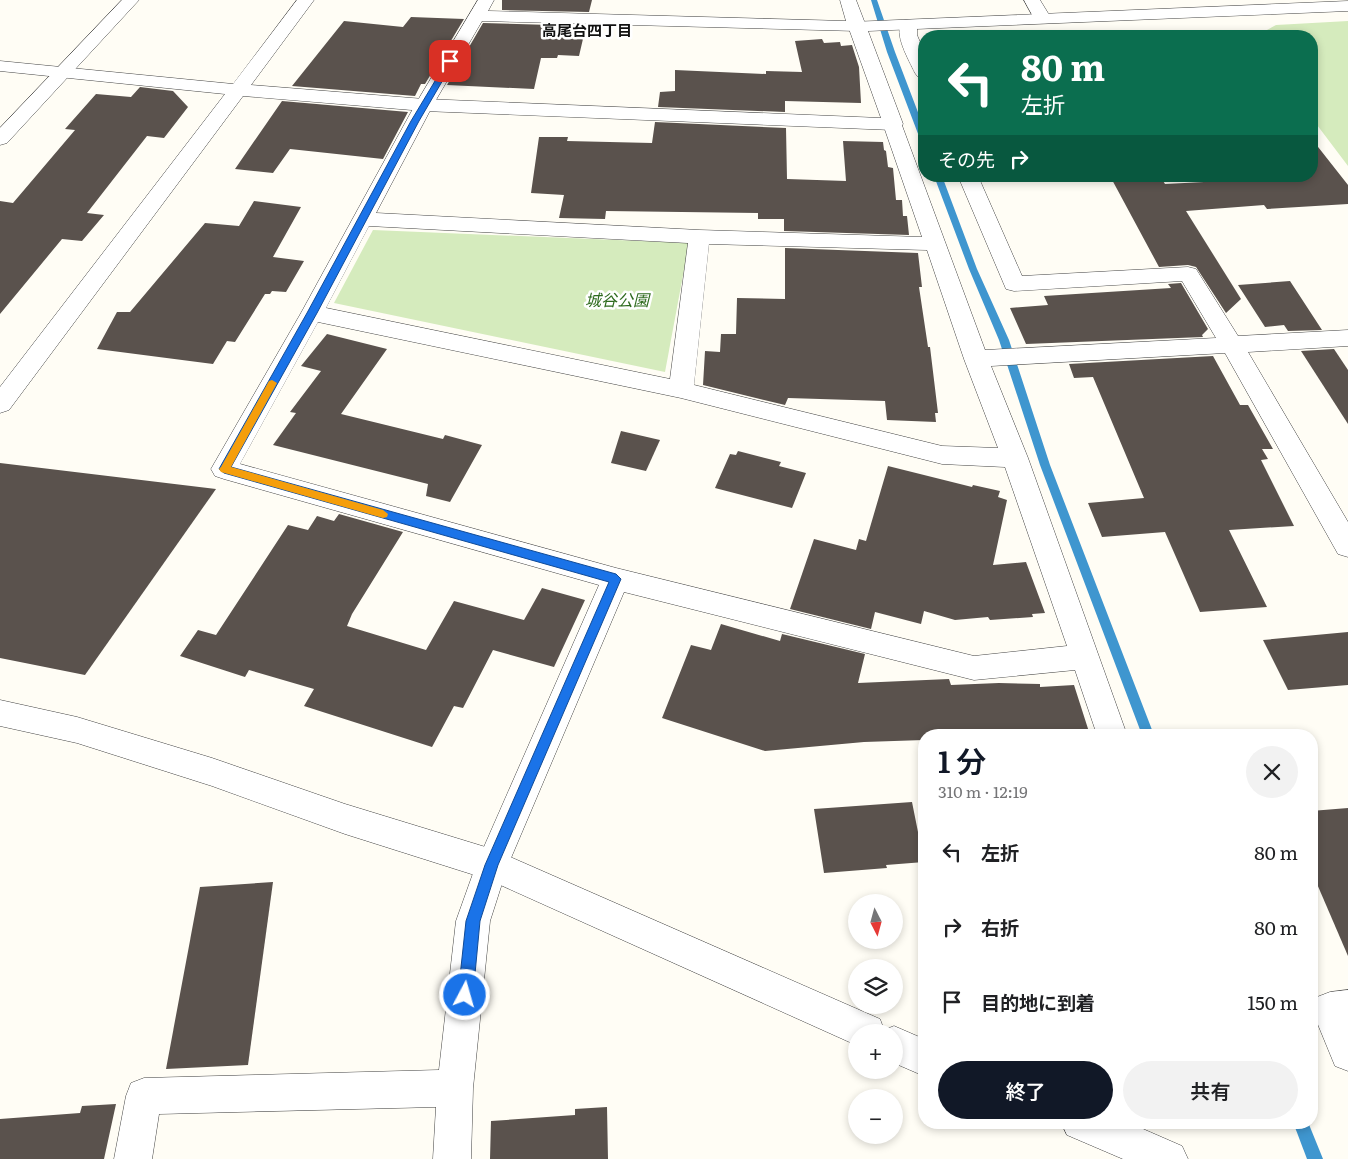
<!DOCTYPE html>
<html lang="ja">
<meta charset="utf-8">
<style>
:root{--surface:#fff;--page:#f2f2f2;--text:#202124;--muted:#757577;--accent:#111827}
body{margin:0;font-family:Literata,"Noto Sans JP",serif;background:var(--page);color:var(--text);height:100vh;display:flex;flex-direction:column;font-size:19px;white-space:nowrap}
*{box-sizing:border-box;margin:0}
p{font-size:16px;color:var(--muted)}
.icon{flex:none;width:28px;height:28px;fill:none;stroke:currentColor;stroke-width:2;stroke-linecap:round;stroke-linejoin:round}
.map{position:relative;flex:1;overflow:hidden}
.side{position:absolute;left:918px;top:729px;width:400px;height:400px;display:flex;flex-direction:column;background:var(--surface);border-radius:20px;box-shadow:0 2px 8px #0003}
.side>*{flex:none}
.hud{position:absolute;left:918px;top:30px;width:400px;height:152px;border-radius:20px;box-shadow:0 2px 8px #0003;background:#0b6e4f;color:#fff;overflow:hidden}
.needle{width:32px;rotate:174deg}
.buttons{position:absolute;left:848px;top:894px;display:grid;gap:10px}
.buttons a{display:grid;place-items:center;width:55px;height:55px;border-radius:50%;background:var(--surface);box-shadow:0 2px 8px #0003;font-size:25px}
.pin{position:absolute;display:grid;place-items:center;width:42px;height:42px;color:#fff;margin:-21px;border-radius:10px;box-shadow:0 2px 8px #0006}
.me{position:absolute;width:55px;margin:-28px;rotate:6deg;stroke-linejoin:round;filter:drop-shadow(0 0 4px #0008)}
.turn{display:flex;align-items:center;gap:18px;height:105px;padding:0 20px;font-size:22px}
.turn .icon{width:65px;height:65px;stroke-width:2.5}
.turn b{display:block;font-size:35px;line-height:42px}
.then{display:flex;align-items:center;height:48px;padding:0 20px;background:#0003;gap:10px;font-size:19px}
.round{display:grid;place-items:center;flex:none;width:52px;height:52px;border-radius:26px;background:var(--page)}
.head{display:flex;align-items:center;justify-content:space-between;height:85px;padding:0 20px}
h1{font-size:30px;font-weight:600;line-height:38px;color:var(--accent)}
.action{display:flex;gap:10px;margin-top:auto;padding:10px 20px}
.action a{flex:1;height:58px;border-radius:30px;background:var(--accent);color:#fff;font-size:20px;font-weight:600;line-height:58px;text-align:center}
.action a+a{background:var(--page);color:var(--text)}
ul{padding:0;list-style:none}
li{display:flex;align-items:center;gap:15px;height:75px;padding:0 20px}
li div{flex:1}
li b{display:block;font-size:19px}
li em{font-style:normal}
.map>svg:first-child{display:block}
.green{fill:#d5ebbd}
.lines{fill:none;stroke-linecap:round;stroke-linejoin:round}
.stream{fill:#3f96cf;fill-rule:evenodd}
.building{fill:#5a524d}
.minor-casing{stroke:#444;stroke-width:1}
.tertiary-casing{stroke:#444;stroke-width:1}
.minor{fill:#fff;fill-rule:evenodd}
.tertiary{fill:#fff;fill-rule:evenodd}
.route{fill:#1a73e8;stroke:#114b97}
.slow{fill:#f59e0b}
.labels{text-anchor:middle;stroke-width:5;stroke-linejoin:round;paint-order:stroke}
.far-neighbourhood-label{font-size:15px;font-weight:bold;fill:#111;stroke:#fff}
.park-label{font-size:16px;font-style:italic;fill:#2f6b1f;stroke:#fff}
</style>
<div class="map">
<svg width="1348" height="1159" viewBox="0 0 1348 1159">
<rect width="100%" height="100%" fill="#fffdf5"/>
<!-- green -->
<g class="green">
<polygon points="1348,21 1348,166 1311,117 1311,36 1256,36 1276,25"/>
<polygon points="373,230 689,243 665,372 334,303"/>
</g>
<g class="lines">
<!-- stream -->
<g class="stream">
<polygon points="871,0 877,0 895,52 924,128 924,141 920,139 887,52"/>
<polygon points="934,176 942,176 977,269 1009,340 1050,465 1154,735 1142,735 1040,465 999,340 969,269"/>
<polygon points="1293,1122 1308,1122 1323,1159 1307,1159"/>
</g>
</g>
<!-- building -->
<g class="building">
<polygon points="502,0 592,0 589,12 502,10"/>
<polygon points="411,17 464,19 425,84 421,84 415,96 292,86 344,21 403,27"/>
<polygon points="483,23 586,26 579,56 558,55 557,58 541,58 534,89 447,85"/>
<polygon points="822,39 824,43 840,42 841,46 852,45 859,67 861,103 785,101 785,112 658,107 660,92 675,91 675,70 766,74 766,71 802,72 795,41"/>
<polygon points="140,87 173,91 188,107 164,138 147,136 87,213 104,215 82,241 62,239 0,314 0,201 13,203 75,130 65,129 96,94 131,97"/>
<polygon points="282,101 408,112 383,159 290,149 273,173 235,169"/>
<polygon points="655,122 786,128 787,179 846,181 843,141 883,142 884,150 886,151 888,167 893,168 896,200 902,200 903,216 907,216 909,235 784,231 784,219 758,219 758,213 606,211 605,219 559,218 564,195 531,193 539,137 568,137 567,141 652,143"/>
<polygon points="1311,138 1348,185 1348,204 1267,209 1264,205 1186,211 1241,299 1226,313 1196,267 1188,265 1159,267 1110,176 1160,176 1165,184 1243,180 1240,176 1311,176"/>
<polygon points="254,201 301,207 273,257 304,261 286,292 272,291 270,294 265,294 235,342 227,341 213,364 97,349 117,312 130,312 205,223 239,226"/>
<polygon points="785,248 918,253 922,287 919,287 928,347 930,347 938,413 935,413 936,422 887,420 885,401 788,398 785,405 703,385 705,351 720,352 721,334 736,334 737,298 785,299"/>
<polygon points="1290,281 1322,330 1288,331 1284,325 1265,327 1238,285"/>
<polygon points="1181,283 1208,329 1202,335 1203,337 1026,344 1010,308 1048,305 1044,296 1171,288 1168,284"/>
<polygon points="327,334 387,349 341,414 443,439 445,435 482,445 450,502 426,496 428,484 273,445 296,413 290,412 321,371 301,366"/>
<polygon points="1334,349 1348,370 1348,424 1301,351"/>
<polygon points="1213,356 1240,405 1248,405 1273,449 1262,449 1268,459 1261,460 1294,526 1229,530 1267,607 1200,612 1165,532 1102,537 1088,503 1144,498 1093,377 1074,378 1069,364"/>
<polygon points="621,431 660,440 646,471 611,463"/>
<polygon points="738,451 781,462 779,466 806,473 792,508 715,488 730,454 736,455"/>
<polygon points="0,463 216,489 85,675 0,658"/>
<polygon points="888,466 972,487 973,485 1000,491 998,497 1007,500 993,565 1026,562 1045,613 1032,614 1033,617 990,620 988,617 955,620 924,611 921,624 875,612 871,629 790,609 814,539 856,550 859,539 866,541"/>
<polygon points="339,514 403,532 352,614 347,626 426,650 454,601 524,620 542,588 585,600 554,667 493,650 463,708 454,706 432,747 304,706 314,689 249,670 245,677 180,656 198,630 216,635 288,525 308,530 317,516 334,521"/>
<polygon points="721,624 780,641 782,634 865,654 858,683 949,679 951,685 999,683 1040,684 1040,687 1074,685 1090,735 924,735 924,740 864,742 765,751 662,718 691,645 711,650"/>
<polygon points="1348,632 1348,685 1288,690 1263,640"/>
<polygon points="912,802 924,862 886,865 887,868 824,873 814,809"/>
<polygon points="1348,808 1348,956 1311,870 1311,811"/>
<polygon points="273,882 248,1065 166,1069 200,887"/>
<polygon points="116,1104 104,1159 0,1159 0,1119 80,1113 82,1106"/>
<polygon points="607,1107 608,1159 490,1159 491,1121 575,1115 575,1109"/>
</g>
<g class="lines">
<defs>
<g id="minor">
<polygon points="122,0 139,0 7,143 0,145 0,128"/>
<path d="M478,0H494L488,11L846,21L840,0H856L866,26L863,30L857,31L482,21L433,105L376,213L699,230L922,237L883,124L886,120L893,118L900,120L985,350L1216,338L1182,281L1014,291L1006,289L958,176H978L1022,276L1188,267L1196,269L1238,336L1348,330V346L1248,352L1348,522V557L1338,554L1225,353L991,366L1028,458L1127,735H1097L1075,670L974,680L624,592L508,865L490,921L473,1088L471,1159H433L436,1107L159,1114L152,1159H114L126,1096L131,1083L144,1078L439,1070L456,921L476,865L599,585L224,479L215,476L211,469L301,313L415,105ZM369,226L688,243L670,379L326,308ZM709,244L927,250L964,359L998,448L942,446L694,385ZM318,322L681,398L942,464L1005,467L1067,646L974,656L616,568L240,464Z"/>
<polygon points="1024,0 1040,0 1051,18 1048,22 1042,23 1036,22"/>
<path d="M908,20L914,21L917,25V35L924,51V78L918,77L915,73C909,60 893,34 902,21Z"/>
<polygon points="1348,990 1348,1071 1335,1066 1312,1010 1317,997 1330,992"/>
</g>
<g id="tertiary">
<polygon points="297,0 314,0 251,85 424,99 881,118 848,26 851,22 1348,1 1348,11 868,31 903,124 900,128 893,130 424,111 243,96 9,410 0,413 0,387 225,94 0,71 0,61 233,84"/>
<polygon points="0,700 77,717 212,758 345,804 492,849 880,1019 884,1030 894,1026 924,1039 924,1076 894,1063 894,1032 856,1032 856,1045 487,879 345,834 212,786 77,743 0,726"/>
<polygon points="1061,1122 1127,1122 1182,1146 1188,1159 1123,1159 1067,1135"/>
</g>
</defs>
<!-- minor casing -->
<use href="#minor" class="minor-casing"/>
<!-- tertiary casing -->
<use href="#tertiary" class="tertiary-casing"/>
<!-- minor -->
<use href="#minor" class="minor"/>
<!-- tertiary -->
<use href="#tertiary" class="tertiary"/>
</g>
<!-- route -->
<polygon class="route" points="450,58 454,61 419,121 317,313 231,467 616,574 621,579 498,865 480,921 473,995 470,1000 465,1002 460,1000 458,995 466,921 485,865 609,582 224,473 219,469 307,313 411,121 447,61"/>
<!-- slow -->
<polygon class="slow" points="272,380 277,383 231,467 383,510 388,514 387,517 383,518 221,472 219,469 221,467 269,381"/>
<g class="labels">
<!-- far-neighbourhood labels -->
<g class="far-neighbourhood-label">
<text x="587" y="36">高尾台四丁目</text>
</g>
<!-- park labels -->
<g class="park-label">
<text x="617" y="306">城谷公園</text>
</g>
</g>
</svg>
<div class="buttons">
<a><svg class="needle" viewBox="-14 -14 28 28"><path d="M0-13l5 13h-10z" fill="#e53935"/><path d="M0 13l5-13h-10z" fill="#757577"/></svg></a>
<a><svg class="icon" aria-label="layers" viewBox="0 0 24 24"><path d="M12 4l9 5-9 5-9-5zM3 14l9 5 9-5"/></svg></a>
<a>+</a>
<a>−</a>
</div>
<div class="pin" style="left:450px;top:61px;background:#d93025"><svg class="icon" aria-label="arrive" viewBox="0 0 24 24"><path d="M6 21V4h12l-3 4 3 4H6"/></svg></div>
<svg class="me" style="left:465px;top:995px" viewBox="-20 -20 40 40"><circle r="17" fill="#1a73e8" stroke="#fff" stroke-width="3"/><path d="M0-11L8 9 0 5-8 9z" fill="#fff"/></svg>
<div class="hud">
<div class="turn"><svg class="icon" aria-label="left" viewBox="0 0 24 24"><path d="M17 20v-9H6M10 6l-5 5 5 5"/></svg><div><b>80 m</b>左折</div></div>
<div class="then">その先<svg class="icon" aria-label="right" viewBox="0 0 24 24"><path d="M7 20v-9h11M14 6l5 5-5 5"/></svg></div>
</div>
<section class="side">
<div class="head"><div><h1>1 分</h1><p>310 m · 12:19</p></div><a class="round"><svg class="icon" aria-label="close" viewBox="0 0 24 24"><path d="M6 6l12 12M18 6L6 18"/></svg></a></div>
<ul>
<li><svg class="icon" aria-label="left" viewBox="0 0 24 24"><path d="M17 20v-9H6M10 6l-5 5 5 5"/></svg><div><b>左折</b></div><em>80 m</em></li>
<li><svg class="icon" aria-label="right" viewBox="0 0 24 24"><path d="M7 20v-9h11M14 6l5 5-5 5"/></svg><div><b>右折</b></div><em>80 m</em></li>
<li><svg class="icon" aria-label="arrive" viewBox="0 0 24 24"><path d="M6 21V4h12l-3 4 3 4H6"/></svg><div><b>目的地に到着</b></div><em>150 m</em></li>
</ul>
<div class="action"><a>終了</a><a>共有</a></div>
</section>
</div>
